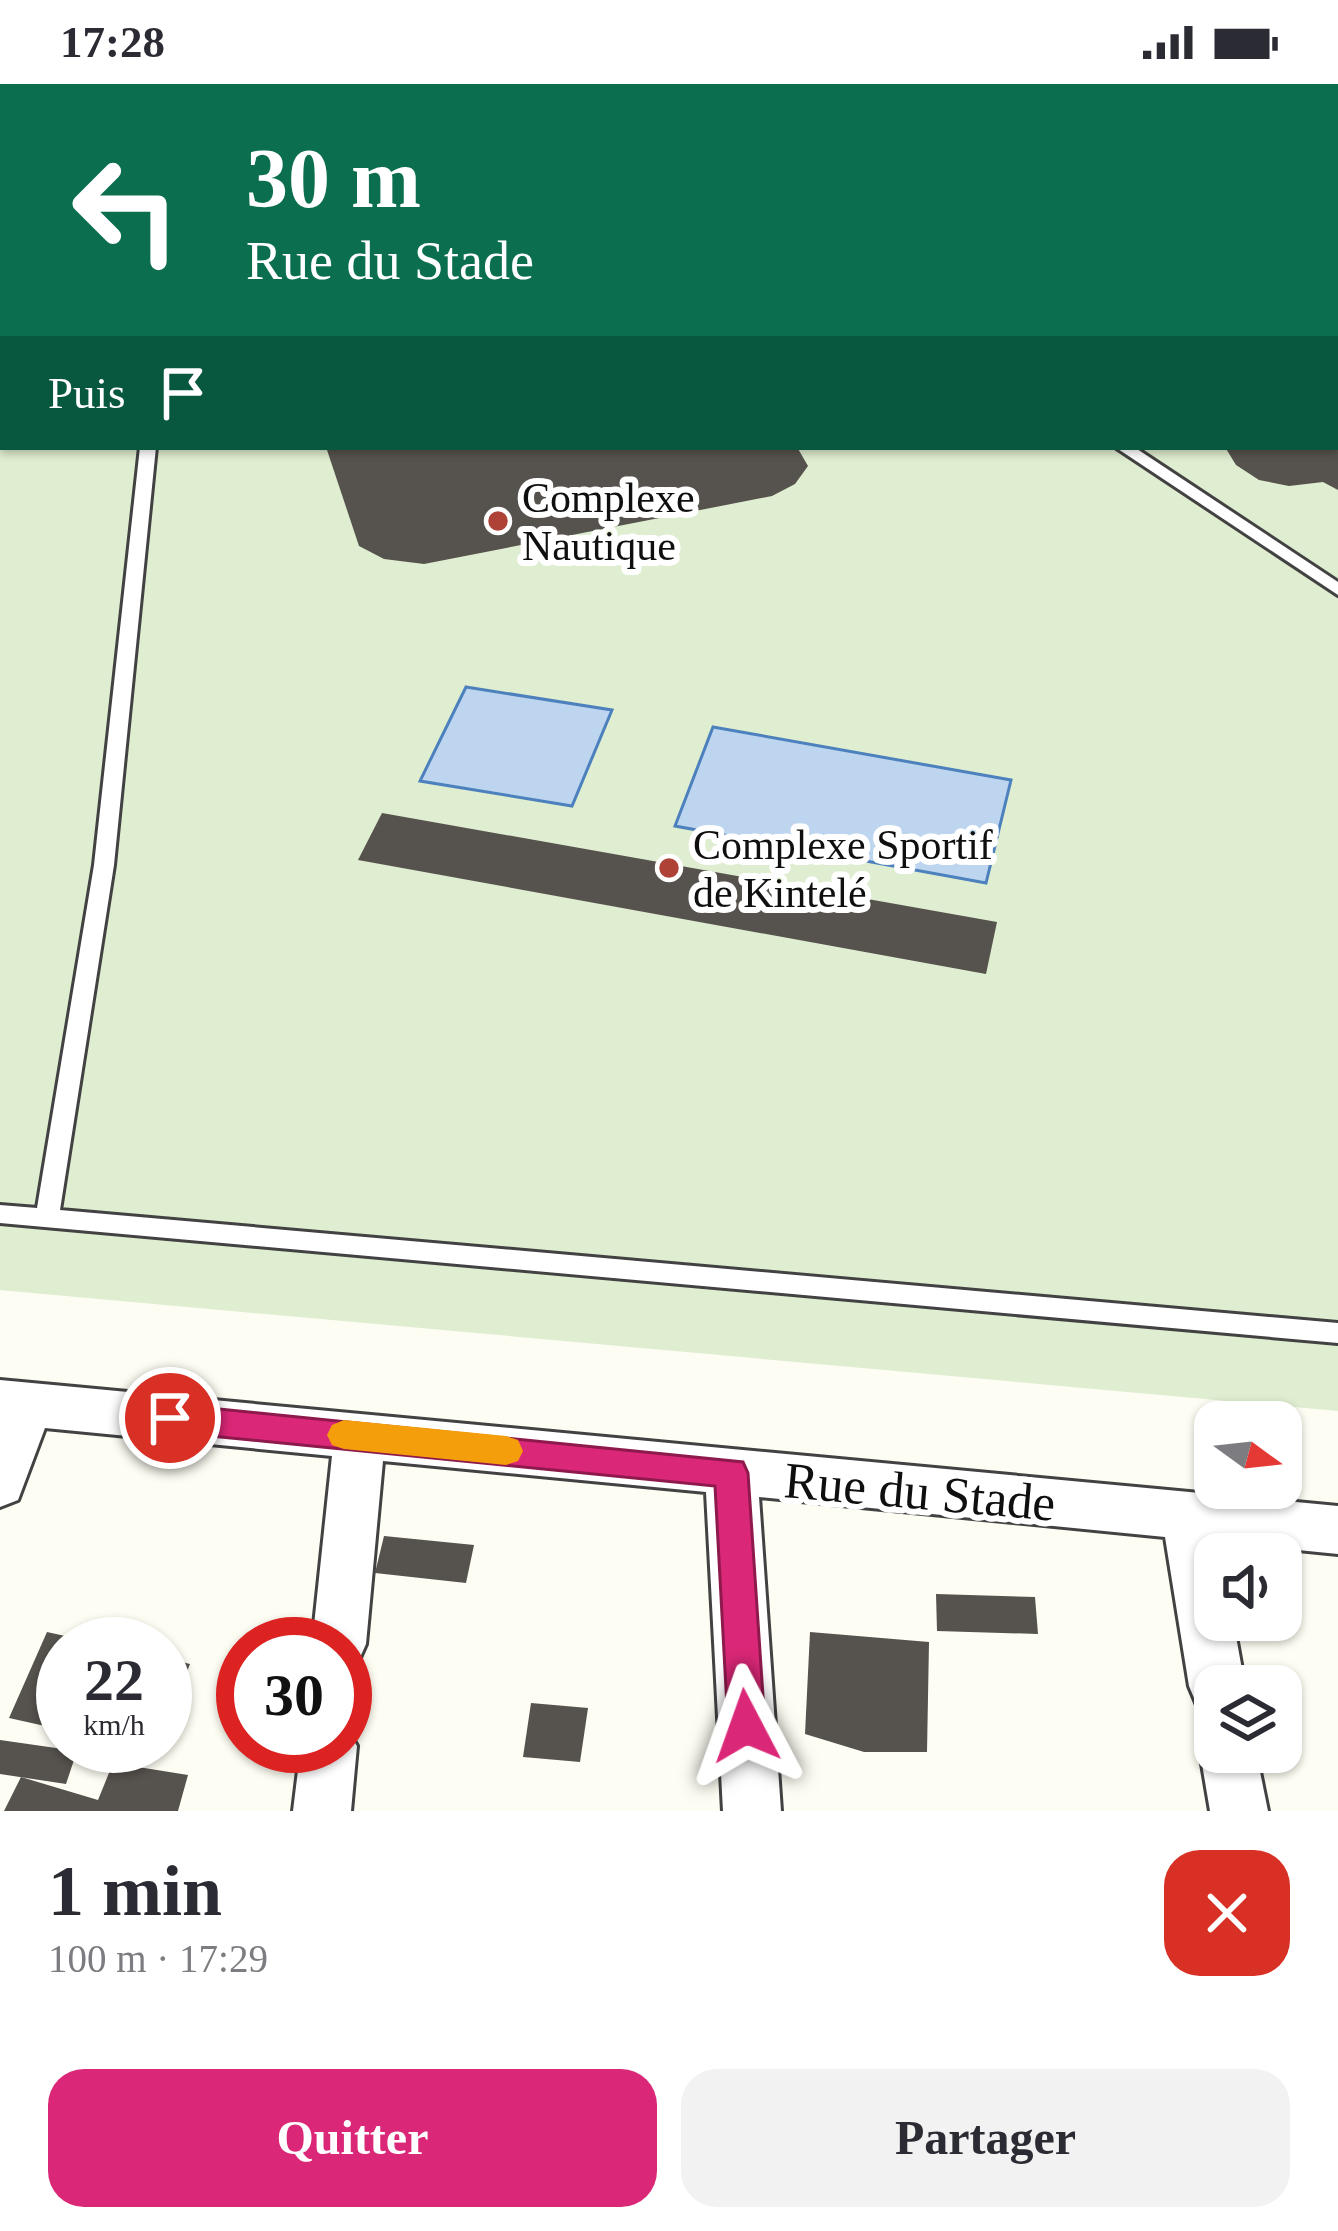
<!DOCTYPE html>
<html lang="fr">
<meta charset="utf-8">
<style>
:root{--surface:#fff;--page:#f2f2f3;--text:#2b2b33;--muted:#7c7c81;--accent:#db2777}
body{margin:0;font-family:"Times New Roman",serif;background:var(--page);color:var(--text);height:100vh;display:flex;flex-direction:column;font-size:45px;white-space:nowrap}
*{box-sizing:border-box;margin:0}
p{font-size:39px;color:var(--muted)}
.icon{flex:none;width:66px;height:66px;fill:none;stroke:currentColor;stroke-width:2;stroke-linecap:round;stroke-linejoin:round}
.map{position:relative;height:1727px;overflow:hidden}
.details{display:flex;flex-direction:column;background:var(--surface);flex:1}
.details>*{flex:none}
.banner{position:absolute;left:0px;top:0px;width:1338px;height:366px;box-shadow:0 3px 9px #0004;background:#0b6e4f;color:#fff;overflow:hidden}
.needle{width:78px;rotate:105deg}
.fabs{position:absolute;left:1194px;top:1317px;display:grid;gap:24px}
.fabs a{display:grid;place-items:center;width:108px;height:108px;border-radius:24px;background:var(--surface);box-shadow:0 3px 9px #0004;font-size:60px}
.speed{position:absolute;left:36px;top:1533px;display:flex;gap:24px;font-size:60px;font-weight:700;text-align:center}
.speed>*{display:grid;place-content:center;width:156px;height:156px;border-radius:50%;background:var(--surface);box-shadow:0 3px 9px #0004;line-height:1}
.speed small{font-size:30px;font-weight:400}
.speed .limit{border:18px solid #d22;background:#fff;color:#111}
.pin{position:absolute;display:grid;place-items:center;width:102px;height:102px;color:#fff;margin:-51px;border:6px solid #fff;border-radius:50%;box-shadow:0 3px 12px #0007}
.me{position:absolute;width:132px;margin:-66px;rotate:356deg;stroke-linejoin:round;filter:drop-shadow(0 0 9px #0008)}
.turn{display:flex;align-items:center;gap:42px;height:252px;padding:0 48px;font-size:54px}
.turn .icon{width:156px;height:156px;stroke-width:2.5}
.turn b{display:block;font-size:84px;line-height:102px}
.then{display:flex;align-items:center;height:114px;padding:0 48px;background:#0003;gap:24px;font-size:45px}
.round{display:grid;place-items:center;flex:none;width:126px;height:126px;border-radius:36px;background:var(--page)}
.summary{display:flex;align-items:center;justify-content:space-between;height:204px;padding:0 48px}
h1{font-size:72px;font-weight:700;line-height:90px}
.cta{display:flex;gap:24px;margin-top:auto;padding:24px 48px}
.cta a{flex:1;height:138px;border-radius:36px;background:var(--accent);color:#fff;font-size:48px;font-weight:700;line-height:138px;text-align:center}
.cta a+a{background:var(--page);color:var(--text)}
.status{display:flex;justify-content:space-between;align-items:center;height:84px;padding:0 60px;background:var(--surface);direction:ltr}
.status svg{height:33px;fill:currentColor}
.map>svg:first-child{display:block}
.pitch{fill:#dfedd0;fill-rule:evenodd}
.water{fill:#bdd5ef;stroke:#4d81bd;stroke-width:3}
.building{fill:#56524d}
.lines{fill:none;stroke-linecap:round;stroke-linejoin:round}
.lane-casing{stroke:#424242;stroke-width:6}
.street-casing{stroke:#424242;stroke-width:6}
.lane{fill:#fff;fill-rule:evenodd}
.street{fill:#fff;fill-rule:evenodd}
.route{fill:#db2777;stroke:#8e194d;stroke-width:3}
.slow{fill:#f59e0b}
.poi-dot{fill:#af4237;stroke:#fff;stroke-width:4.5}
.labels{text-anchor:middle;stroke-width:12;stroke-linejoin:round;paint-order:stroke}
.poi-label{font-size:42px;fill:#0f0f0f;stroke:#fff;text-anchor:start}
.near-street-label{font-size:51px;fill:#0f0f0f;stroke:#fff}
</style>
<div class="status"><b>17:28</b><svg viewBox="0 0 49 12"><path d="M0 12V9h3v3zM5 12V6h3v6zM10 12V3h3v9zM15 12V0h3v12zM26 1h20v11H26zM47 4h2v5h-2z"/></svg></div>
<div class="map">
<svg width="1338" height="1727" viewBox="0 0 1338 1727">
<rect width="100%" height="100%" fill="#fdfdf3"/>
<!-- pitch -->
<path class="pitch" d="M0,0H1338V1327L0,1206ZM3,3H1335V363H3Z"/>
<!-- water -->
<g class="water">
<polygon points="466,603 612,626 572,722 420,697"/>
<polygon points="713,643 1011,696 986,799 675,742"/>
</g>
<!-- building -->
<g class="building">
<polygon points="326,363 797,363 808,382 795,400 772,412 424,480 384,475 359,462"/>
<polygon points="1225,363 1338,363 1338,406 1323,398 1289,402 1259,396 1236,381"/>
<polygon points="382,729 997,838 986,890 358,776"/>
<polygon points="384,1452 474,1461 466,1499 375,1489"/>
<polygon points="936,1510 1035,1513 1038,1550 937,1547"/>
<polygon points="47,1548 92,1558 63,1560 63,1646 9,1634"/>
<polygon points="810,1548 929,1558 927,1668 864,1668 805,1650"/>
<polygon points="165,1574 190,1580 165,1642"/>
<polygon points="531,1619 588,1624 580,1678 523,1673"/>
<polygon points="0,1656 77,1667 66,1700 0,1690"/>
<polygon points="113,1679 188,1691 178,1727 4,1727 21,1693 98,1716"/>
</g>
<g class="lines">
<defs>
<g id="lane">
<rect x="175" y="0" width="14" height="3"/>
<polygon points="576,0 592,0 595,3 579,3"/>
<polygon points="736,0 761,0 758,3 733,3"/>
<polygon points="983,0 1008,0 1005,3 980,3"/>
<polygon points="0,55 3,56 3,64 0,63"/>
<rect x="0" y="143" width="3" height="8"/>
<rect x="1335" y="163" width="3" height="9"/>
<polygon points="140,363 156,363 114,781 60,1126 1338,1239 1338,1259 0,1139 0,1121 37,1124 94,781"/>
<polygon points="1115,363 1134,363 1338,498 1338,511"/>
</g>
<g id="street">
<polygon points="0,1296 1338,1422 1338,1470 1219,1458 1215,1536 1233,1536 1245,1602 1215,1602 1215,1628 1197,1621 1189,1602 1165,1453 759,1413 781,1727 723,1727 706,1408 383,1377 366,1560 358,1578 345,1583 345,1560 312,1560 332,1372 45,1344 18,1416 0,1423"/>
<polygon points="345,1641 357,1662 351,1727 293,1727 301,1662 345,1662"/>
<polygon points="1215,1646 1215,1668 1256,1668 1268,1727 1210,1727 1200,1668 1208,1649"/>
</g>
</defs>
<!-- lane casing -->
<use href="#lane" class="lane-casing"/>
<!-- street casing -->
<use href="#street" class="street-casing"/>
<!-- lane -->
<use href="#lane" class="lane"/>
<!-- street -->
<use href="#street" class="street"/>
</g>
<!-- route -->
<polygon class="route" points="170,1320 743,1378 748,1389 765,1642 759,1655 746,1660 733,1655 728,1642 715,1402 170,1348 159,1344 154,1334 159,1324"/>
<!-- slow -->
<polygon class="slow" points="344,1336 506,1352 518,1356 523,1367 518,1377 506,1381 344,1365 332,1361 327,1351 332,1341"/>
<!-- markers -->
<g class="poi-dot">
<circle cx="498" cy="437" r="12"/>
<circle cx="669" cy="784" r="12"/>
</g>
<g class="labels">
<!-- poi labels -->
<g class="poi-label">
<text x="522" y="428">Complexe<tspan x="522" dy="48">Nautique</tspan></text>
<text x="693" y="775">Complexe Sportif<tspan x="693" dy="48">de Kintelé</tspan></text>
</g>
<!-- near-street labels -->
<g class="near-street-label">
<text transform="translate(920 1407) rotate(5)" y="18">Rue du Stade</text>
</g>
</g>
</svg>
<div class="fabs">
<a><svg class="needle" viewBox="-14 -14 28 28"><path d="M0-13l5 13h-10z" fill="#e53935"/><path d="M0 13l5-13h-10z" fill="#7c7c81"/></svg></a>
<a><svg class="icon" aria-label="sound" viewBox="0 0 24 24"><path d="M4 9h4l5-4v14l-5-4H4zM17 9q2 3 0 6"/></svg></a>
<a><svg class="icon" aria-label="layers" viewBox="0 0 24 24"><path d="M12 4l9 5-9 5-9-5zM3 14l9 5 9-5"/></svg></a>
</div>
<div class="speed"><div>22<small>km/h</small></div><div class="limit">30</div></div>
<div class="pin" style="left:170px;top:1334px;background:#d93025"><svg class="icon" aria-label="arrive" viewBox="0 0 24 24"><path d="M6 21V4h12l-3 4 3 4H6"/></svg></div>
<svg class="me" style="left:746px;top:1642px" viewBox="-20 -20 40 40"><path d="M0-17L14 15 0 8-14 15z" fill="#db2777" stroke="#fff" stroke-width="4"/></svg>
<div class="banner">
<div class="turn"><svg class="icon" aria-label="left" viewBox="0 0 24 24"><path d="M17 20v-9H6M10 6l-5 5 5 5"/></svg><div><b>30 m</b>Rue du Stade</div></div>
<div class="then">Puis<svg class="icon" aria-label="arrive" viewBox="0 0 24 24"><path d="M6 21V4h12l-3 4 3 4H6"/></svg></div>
</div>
</div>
<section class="details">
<div class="summary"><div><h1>1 min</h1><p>100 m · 17:29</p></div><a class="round" style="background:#d93025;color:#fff"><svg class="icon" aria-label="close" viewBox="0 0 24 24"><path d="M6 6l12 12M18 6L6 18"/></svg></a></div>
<div class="cta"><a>Quitter</a><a>Partager</a></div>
</section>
